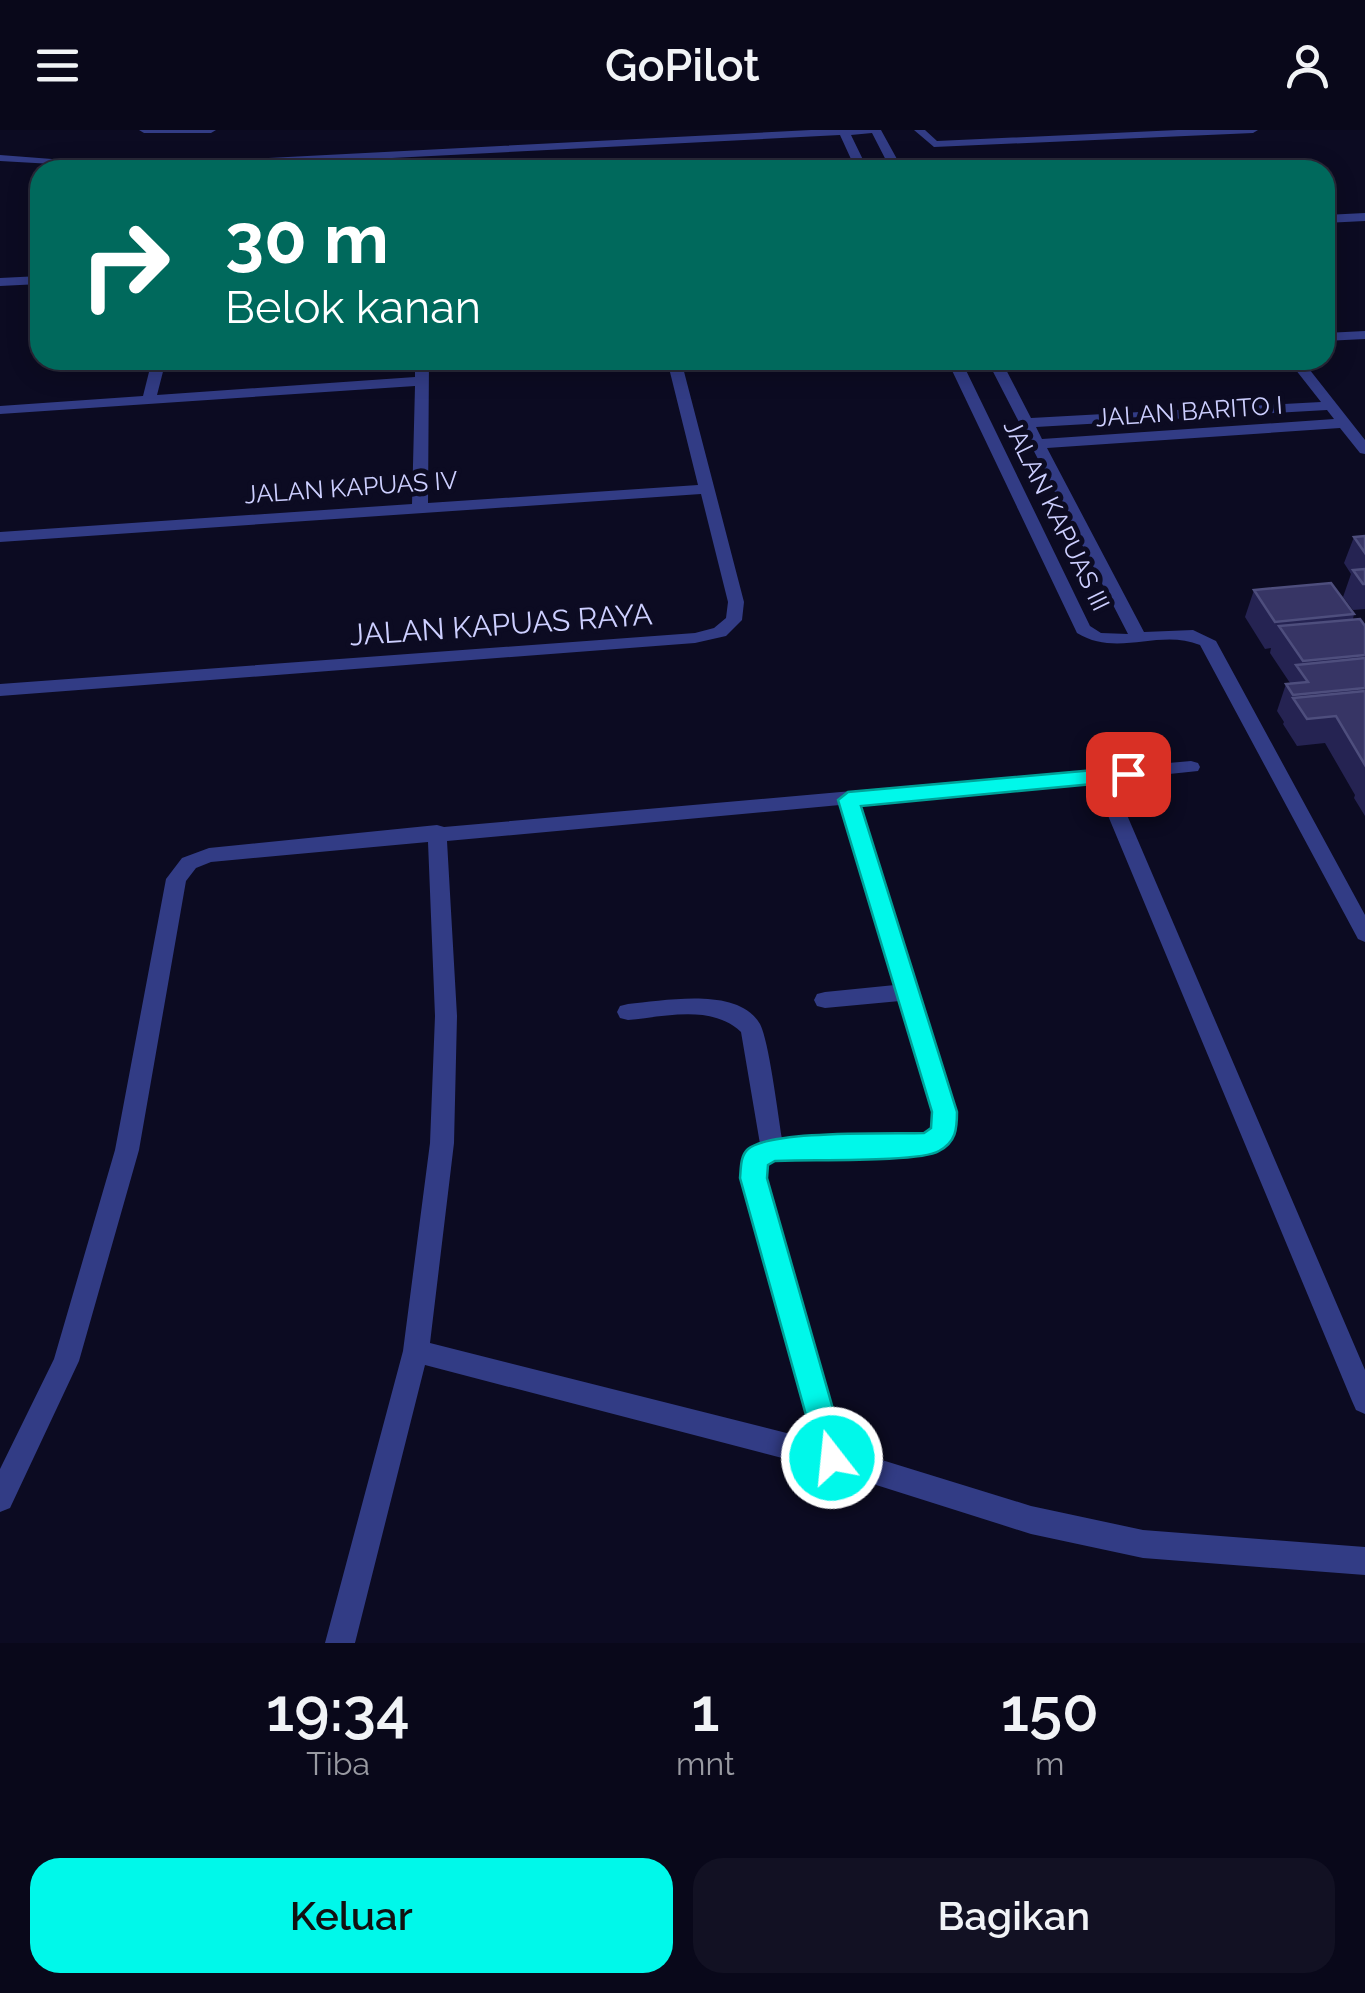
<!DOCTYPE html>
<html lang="id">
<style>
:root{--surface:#09081a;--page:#121123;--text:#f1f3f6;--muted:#999aa2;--line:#292939;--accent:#00f8ea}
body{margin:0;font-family:Raleway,sans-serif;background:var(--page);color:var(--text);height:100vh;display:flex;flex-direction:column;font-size:38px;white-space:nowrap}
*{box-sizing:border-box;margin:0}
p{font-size:32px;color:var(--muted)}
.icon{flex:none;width:55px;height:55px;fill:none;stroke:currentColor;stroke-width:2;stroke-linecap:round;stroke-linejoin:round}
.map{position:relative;height:1513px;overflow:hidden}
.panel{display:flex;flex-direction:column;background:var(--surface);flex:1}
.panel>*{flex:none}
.guide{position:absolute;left:30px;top:30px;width:1305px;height:210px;border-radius:30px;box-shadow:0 5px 25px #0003,0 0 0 2px var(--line);background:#00695c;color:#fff;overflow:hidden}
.pin{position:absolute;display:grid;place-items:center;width:85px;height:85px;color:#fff;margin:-42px;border-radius:20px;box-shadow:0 5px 15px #0006}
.me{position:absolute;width:110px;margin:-55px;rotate:344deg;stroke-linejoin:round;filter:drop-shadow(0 0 8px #0008)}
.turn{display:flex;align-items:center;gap:35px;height:210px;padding:0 30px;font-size:45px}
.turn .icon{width:130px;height:130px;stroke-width:2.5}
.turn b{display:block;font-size:70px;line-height:85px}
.eta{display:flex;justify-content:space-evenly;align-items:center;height:170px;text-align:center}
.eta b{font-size:60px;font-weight:600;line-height:70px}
.primary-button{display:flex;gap:20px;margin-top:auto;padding:20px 30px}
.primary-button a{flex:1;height:115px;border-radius:30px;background:var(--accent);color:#111;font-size:40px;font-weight:600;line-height:115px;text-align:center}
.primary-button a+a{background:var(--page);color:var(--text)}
header{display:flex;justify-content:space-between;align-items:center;height:130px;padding:0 30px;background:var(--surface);font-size:45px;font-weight:600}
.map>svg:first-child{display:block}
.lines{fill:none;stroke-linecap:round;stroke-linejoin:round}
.service{fill:#323c85;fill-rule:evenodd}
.minor{fill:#323c85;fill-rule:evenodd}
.wall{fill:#252352}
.building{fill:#373565;stroke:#4e4e7d;stroke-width:2.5}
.route{fill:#00f8ea;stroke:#00a198;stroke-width:2.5}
.labels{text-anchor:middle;stroke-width:10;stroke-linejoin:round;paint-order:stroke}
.far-street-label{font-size:25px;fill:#cdcfff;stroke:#0c0b22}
.street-label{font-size:30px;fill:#cdcfff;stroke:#0c0b22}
</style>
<header><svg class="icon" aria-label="menu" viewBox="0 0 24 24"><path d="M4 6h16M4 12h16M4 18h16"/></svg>GoPilot<svg class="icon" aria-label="person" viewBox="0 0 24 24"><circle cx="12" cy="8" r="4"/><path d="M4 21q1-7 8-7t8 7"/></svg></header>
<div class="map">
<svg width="1365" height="1513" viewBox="0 0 1365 1513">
<rect width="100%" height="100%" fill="#0c0b22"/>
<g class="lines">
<!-- service -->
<polygon class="service" points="914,0 925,0 937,11 1178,0 1258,0 1253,3 934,17"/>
<!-- minor -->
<g class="minor">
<polygon points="139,0 216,0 211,3 144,3"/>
<polygon points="811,0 881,0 903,40 891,40 872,3 851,5 868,40 856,40 840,5 157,40 0,31 0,25 130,35"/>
<polygon points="1365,83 1365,91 1325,93 1325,85"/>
<polygon points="40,146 40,154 0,156 0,148"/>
<polygon points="1365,201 1365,209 1325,211 1325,203"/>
<polygon points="152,230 166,230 157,265 415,247 415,230 429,230 428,373 698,355 667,230 681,230 744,472 742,490 726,506 695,513 0,566 0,554 695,503 714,498 726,488 728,472 701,364 0,412 0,402 412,374 415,256 0,284 0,276 143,266"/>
<path d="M947,230H961L1090,496L1101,503L1128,504L987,230H1001L1031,288L1321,272L1288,230H1302L1365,310V324L1360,323L1340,298L1047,318L1144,502L1193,500L1216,511L1365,785V812L1358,809L1200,515C1159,498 1118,528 1077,503ZM1327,280L1334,289L1042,309L1036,297Z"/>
<path d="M1191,631L1198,633L1200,637L1198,641L1112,650L1365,1240V1284L1356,1280L1352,1271L1094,652L859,673L956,981C955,998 955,1011 938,1020C922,1029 801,1028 775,1029L766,1033L765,1048L843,1318L1031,1376L1143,1400L1365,1417V1445L1143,1428L1031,1404L832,1341L425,1235L355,1513H325L403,1221L430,1013L435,886L428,712L211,732L196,738L186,751L139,1020L79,1231L10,1378L0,1382V1339L54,1229L115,1020L166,749L182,728L209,718L437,695L444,697ZM840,675L895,855L825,862L817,864L814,870L817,876L825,878L900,871L934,981L932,998L924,1004L782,1009C778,985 769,911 760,894C738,856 664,871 628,874L620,876L617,882L620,888L628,890C664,887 712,874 741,902L760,1014L747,1021L741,1048L814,1310L430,1213L454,1013L457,886L447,711Z"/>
</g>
</g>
<!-- wall -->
<g class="wall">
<polygon points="1365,406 1365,479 1353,480 1343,467 1351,444 1344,433 1354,407"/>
<polygon points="1254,460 1354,484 1353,489 1365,496 1365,686 1354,668 1355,665 1325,613 1297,616 1283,594 1284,592 1277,581 1286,554 1290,553 1270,523 1271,518 1265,519 1245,487"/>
</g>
<!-- building -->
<g class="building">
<polygon points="1365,406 1365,423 1354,407"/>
<polygon points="1365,439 1365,454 1363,454 1353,440"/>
<polygon points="1331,453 1354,484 1275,492 1254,460"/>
<polygon points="1360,489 1365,496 1365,525 1303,531 1279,496"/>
<polygon points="1365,528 1365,558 1293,565 1286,554 1308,552 1296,535"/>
<polygon points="1365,561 1365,635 1336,586 1307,589 1293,568"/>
</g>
<!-- route -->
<path class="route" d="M1128,637L1135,639V650L861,676L957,982C957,999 956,1012 939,1021C919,1033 805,1029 775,1031L768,1035L767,1048L847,1328L842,1339L832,1343L821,1339L740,1048C741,1039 740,1026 748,1019C771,1000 889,1004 924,1003L931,998L932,982L838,670L848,662Z"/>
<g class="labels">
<!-- far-street labels -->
<g class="far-street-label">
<text transform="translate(1189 281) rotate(-4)" y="9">JALAN BARITO I</text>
<text transform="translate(351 357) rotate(-4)" y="9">JALAN KAPUAS IV</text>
<text transform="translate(1057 385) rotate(64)" y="9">JALAN KAPUAS III</text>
</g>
<!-- street labels -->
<g class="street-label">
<text transform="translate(501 495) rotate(-4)" y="10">JALAN KAPUAS RAYA</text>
</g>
</g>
</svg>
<div class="pin" style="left:1128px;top:644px;background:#d93025"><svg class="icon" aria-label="arrive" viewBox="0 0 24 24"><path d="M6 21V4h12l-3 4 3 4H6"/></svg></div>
<svg class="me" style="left:832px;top:1328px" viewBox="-20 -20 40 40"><circle r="17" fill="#00f8ea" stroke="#fff" stroke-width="3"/><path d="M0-11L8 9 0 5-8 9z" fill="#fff"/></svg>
<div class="guide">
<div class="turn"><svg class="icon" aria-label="right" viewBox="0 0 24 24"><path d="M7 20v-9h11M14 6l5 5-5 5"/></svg><div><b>30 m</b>Belok kanan</div></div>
</div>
</div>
<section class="panel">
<div class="eta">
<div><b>19:34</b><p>Tiba</p></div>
<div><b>1</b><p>mnt</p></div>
<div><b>150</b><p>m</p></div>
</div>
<div class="primary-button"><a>Keluar</a><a>Bagikan</a></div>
</section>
